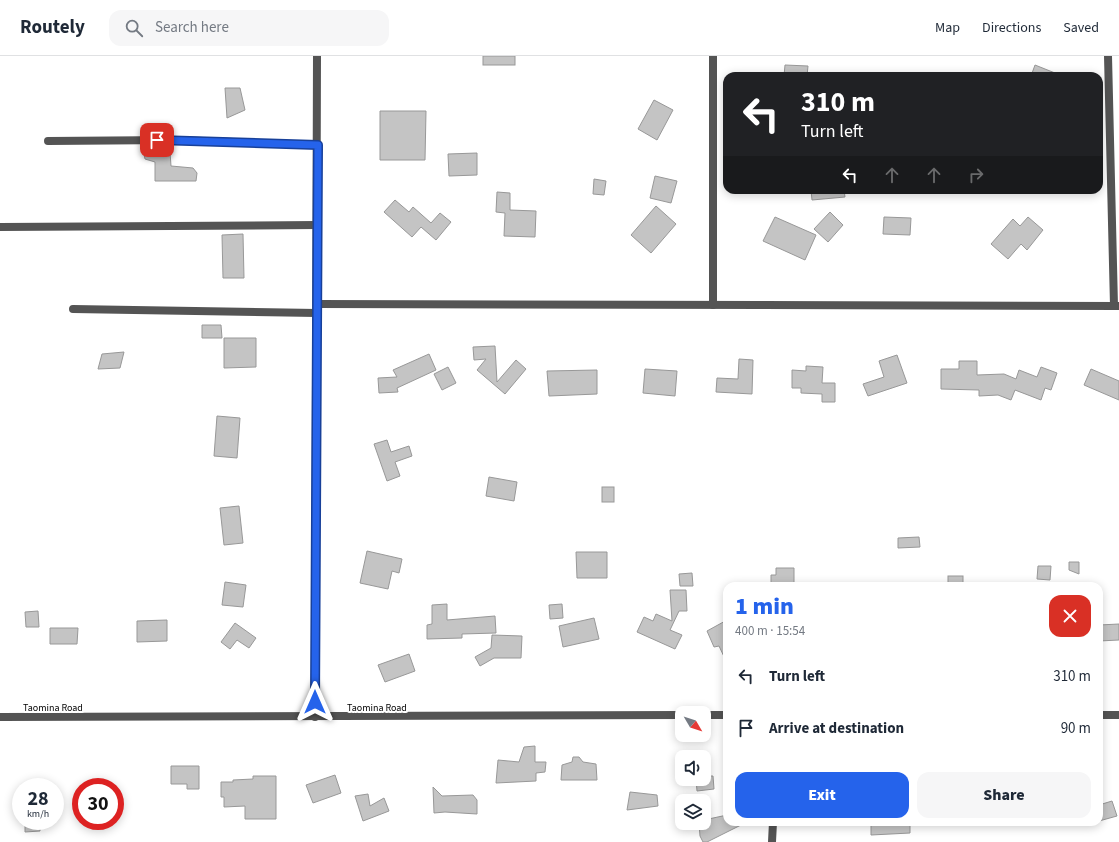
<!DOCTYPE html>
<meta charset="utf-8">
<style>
:root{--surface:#fff;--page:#f6f6f7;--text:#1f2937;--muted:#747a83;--line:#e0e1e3;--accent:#2563eb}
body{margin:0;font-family:"Source Sans 3",sans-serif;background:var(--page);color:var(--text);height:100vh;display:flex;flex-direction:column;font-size:15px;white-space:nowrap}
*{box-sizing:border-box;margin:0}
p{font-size:13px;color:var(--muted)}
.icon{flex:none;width:22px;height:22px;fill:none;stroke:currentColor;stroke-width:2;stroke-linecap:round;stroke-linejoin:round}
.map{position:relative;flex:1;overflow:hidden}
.panel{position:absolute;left:723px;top:526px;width:380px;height:244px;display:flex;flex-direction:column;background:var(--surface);border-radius:12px;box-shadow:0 2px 10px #0003}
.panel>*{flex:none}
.hud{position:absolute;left:723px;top:16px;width:380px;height:122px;border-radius:12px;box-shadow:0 2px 10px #0003;background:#202124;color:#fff;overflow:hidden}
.needle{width:26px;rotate:129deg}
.tools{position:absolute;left:675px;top:650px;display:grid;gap:8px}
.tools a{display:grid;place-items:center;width:36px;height:36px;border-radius:8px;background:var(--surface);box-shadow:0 2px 10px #0003;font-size:20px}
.speed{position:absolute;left:12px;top:722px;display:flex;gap:8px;font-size:20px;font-weight:700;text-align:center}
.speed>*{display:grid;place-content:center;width:52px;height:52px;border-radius:50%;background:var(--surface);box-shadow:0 2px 10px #0003;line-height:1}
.speed small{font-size:10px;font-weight:400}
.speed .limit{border:6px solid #d22;background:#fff;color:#111}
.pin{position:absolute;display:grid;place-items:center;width:34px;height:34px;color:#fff;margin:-17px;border-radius:8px;box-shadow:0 2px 6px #0006}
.me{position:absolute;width:44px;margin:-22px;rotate:0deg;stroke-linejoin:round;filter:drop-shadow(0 0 3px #0008)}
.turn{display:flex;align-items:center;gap:14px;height:84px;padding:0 12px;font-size:18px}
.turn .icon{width:52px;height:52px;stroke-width:2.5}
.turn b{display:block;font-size:28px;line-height:34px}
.lanes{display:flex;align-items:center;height:38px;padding:0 12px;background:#0003;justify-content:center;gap:20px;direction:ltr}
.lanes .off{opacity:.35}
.round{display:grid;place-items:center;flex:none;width:42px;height:42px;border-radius:12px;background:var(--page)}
.headline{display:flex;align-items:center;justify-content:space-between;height:68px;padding:0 12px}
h1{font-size:24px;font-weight:800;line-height:30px;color:var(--accent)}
.primary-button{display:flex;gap:8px;margin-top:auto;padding:8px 12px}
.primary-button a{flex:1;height:46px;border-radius:12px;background:var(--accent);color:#fff;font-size:16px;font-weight:800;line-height:46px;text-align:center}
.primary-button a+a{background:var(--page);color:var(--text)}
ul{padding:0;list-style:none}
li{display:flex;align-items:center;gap:12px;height:52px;padding:0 12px}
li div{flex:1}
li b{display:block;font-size:15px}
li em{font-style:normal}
header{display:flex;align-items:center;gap:24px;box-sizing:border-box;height:56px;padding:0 20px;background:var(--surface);border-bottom:1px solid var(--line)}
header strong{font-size:19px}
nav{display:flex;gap:22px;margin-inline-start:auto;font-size:14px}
.search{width:280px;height:36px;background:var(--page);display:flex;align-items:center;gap:10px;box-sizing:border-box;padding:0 14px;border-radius:12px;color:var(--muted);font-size:15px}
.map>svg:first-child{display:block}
.building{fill:#c4c4c4;stroke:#989898}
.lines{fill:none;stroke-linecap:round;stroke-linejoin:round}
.street{stroke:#545454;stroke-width:8}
.route-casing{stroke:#184099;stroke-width:10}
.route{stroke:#2563eb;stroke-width:7}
.labels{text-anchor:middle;stroke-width:4;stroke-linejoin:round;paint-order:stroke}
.street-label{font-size:10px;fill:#000;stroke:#fff}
</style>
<header>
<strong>Routely</strong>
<div class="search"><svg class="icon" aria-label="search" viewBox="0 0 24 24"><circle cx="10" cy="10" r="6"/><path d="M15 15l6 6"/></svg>Search here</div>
<nav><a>Map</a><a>Directions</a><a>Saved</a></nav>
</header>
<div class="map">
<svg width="1119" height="786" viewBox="0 0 1119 786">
<rect width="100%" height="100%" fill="#fff"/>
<!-- building -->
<g class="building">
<rect x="483" y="0" width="32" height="9"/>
<polygon points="785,9 808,10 807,20 784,20"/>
<polygon points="1035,9 1060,19 1060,20 1031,20"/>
<polygon points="225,32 240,32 245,54 227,62"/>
<polygon points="654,44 673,54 657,84 638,73"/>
<polygon points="380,55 426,55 425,104 380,104"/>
<polygon points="143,94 170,96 171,110 193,112 197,117 196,125 155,125 155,106 145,103"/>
<polygon points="477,97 477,119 449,120 448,98"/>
<polygon points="655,120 677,125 671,147 650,142"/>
<polygon points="594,123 606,125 604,139 593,138"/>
<polygon points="811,134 844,134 845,141 812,144"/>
<polygon points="497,136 510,137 510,154 536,155 535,181 504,180 505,157 496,156"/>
<polygon points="395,144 409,156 413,151 431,167 440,157 451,166 436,184 421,171 412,181 384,156"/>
<polygon points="656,150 676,168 651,197 631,179"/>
<polygon points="830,156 843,169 828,186 814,173"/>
<polygon points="775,161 816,179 805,204 763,185"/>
<polygon points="884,161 911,162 910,179 883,178"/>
<polygon points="1028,161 1043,174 1027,194 1021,188 1008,203 991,188 1013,163 1020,170"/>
<polygon points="243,178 244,222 223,222 222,179"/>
<polygon points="202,269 221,269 222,282 202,282"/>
<polygon points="224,282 256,282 256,311 224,312"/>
<polygon points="495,290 497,326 516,304 526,313 505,338 477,314 486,303 474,304 473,291"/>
<polygon points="124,296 120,312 98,313 102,298"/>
<polygon points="429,298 436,314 397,332 398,336 379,337 378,322 397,321 393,314"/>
<polygon points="897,299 907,327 868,340 863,328 884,321 879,305"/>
<polygon points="739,303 753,304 752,338 716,336 717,322 738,323"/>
<polygon points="959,305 977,305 977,319 1004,318 1016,323 1019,314 1037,321 1041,311 1057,317 1051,334 1045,332 1041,344 1015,334 1011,344 998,339 979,340 979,334 941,333 941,313 959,313"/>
<polygon points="806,310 823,311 822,327 835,327 835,346 822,346 822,338 801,337 801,332 792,332 792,314 806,315"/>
<polygon points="448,311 456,327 442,334 434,318"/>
<polygon points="645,313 677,315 675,340 643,337"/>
<polygon points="1091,313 1119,325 1119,344 1084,329"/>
<polygon points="597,314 597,338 549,340 547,315"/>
<polygon points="217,360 240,362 237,402 214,400"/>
<polygon points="387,384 391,396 409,390 412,400 395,406 400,420 387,425 374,388"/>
<polygon points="489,421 517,426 514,445 486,440"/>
<rect x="602" y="431" width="12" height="15"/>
<polygon points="239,450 243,487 224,489 220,452"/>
<polygon points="919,481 920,491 898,492 898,482"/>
<polygon points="367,495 402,503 399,517 392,515 388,533 360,527"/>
<polygon points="576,496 607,496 607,522 577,522"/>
<polygon points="1069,506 1079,506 1079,518 1069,514"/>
<polygon points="1038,510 1051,510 1050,524 1037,523"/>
<polygon points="776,512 794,512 794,529 771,529 771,519 776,519"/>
<polygon points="692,517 693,530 680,530 679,518"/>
<rect x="948" y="520" width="15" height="10"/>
<polygon points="225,526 246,529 243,551 222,549"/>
<polygon points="670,534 686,534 687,555 679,555 670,574 682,579 675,593 637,576 644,561 653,565 656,558 672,565"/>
<polygon points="447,548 447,564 495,560 496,577 462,578 462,582 427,583 427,569 432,568 432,549"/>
<polygon points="562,548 563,562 550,563 549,549"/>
<polygon points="38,555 39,571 26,571 25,556"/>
<polygon points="594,562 599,583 563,591 559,570"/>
<polygon points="167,564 167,585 137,586 137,565"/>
<polygon points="727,564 727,607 719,590 714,591 707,575"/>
<polygon points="235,567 256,582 249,592 237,584 230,593 221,586"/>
<polygon points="1119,568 1119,584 1099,585 1099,569"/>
<polygon points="50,572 78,572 77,588 50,588"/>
<polygon points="492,579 522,580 521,602 494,602 480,610 475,601 491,592"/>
<polygon points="409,598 415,615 385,626 378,609"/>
<polygon points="535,690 535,706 546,706 545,716 536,717 536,725 496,727 498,704 519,706 524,691"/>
<polygon points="573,701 579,701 583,706 596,708 597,724 561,724 562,709 572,706"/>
<polygon points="171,710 199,710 199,733 187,733 187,728 171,728"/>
<polygon points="335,719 341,737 313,747 306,729"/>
<polygon points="253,720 276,720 276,763 245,763 245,750 224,751 224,741 221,741 221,726 233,726 233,724 253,723"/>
<polygon points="704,720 713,720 714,733 697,735 696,723 704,723"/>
<polygon points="433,731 442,740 473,739 477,744 477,758 445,756 434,757"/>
<polygon points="630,736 657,739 658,750 627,754"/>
<polygon points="368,738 370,750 384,742 389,755 363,765 355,740"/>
<polygon points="1112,745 1117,760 1099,765 1099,749"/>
<polygon points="727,759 727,766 747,766 707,786 703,786 700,780 699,767 704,767 704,764"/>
<polygon points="25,765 40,765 40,775 25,776"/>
<polygon points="871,766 910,766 910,777 871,779"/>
</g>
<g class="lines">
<!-- street -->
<g class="street">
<polyline points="1108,0 1114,250"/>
<polyline points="48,85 173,84 318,89"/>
<polyline points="0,171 317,169"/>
<polyline points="317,248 1119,250"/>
<polyline points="713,249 713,0"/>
<polyline points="73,253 317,257"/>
<polyline points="704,659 727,659"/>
<polyline points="1099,659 1119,659"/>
<polyline points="0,661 682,659"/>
<polyline points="315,661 317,0"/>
<polyline points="772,786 773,766"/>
</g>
</g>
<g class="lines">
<defs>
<polyline id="route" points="157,84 318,89 315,646"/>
</defs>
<!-- route casing -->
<use href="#route" class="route-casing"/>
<!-- route -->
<use href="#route" class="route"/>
</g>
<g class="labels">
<!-- street labels -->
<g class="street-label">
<text x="53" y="655">Taomina Road</text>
<text x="377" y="655">Taomina Road</text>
</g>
</g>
</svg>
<div class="tools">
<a><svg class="needle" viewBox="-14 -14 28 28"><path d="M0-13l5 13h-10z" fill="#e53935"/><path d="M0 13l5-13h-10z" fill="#747a83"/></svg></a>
<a><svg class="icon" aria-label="sound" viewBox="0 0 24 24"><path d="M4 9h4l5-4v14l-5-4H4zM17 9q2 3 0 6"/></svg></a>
<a><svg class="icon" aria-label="layers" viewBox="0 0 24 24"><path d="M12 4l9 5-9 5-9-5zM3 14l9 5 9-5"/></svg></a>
</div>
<div class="speed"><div>28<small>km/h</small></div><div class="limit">30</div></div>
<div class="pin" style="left:157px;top:84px;background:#d93025"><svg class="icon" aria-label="arrive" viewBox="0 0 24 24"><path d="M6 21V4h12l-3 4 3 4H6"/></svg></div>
<svg class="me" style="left:315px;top:646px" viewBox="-20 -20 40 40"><path d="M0-17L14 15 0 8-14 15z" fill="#2563eb" stroke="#fff" stroke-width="4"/></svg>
<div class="hud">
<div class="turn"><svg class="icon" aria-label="left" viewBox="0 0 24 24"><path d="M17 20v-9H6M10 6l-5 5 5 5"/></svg><div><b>310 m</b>Turn left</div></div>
<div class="lanes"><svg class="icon" aria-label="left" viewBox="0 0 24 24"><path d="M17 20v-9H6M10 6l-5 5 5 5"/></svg><svg class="icon off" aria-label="ahead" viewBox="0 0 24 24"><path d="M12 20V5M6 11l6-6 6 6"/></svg><svg class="icon off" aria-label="ahead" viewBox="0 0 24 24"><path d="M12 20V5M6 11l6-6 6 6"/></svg><svg class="icon off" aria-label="right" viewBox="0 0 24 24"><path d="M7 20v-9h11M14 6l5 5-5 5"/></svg></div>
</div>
<section class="panel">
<div class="headline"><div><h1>1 min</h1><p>400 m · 15:54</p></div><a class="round" style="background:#d93025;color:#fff"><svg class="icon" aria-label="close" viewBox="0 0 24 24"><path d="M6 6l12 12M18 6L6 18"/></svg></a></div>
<ul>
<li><svg class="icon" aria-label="left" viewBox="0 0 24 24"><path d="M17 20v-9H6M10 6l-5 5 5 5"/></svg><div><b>Turn left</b></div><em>310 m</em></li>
<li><svg class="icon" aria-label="arrive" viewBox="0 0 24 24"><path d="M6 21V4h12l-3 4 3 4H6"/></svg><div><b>Arrive at destination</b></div><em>90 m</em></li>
</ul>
<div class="primary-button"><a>Exit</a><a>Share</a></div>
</section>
</div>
